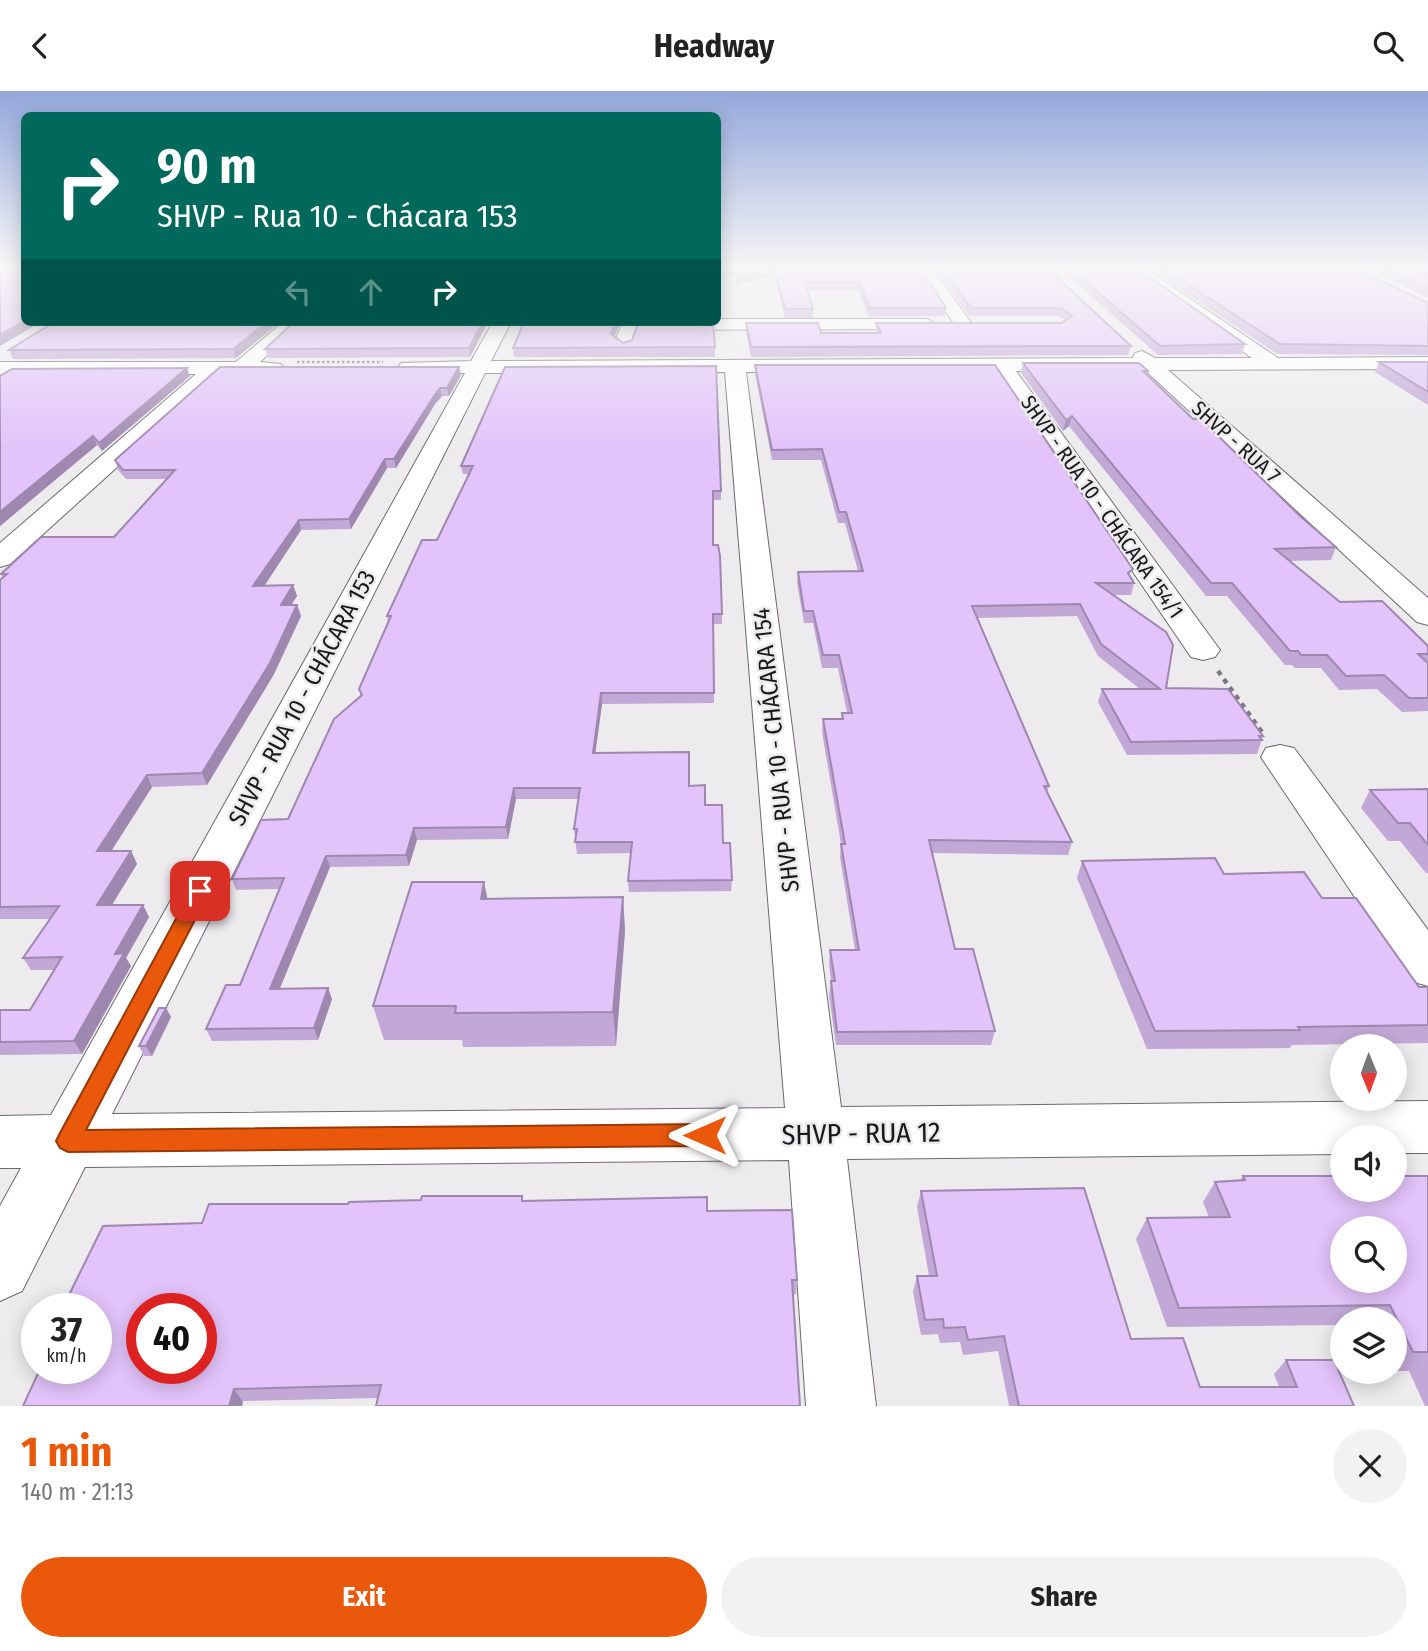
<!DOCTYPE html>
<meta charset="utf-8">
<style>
:root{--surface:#fff;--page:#f2f2f2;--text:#222;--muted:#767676;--accent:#ea580c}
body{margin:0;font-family:"Fira Sans Condensed",sans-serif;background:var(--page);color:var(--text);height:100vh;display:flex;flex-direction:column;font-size:26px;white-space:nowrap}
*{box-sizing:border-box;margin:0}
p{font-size:23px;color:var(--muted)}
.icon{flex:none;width:38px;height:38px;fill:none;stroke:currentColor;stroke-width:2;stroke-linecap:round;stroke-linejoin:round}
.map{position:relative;height:1315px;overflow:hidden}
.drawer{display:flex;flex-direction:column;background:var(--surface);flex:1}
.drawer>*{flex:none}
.guide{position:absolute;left:21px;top:21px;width:700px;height:214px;border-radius:10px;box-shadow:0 4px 18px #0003;background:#00695c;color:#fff;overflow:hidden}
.needle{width:46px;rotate:179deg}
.fabs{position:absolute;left:1330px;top:943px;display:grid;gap:14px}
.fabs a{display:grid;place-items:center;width:77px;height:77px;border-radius:50%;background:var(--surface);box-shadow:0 4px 18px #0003;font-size:35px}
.speed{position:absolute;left:21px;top:1202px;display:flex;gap:14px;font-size:35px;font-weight:700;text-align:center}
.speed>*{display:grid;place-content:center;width:91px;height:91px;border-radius:50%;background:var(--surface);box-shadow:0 4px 18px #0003;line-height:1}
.speed small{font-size:18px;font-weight:400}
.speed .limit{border:10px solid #d22;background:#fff;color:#111}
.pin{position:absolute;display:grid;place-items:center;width:60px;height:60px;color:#fff;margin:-30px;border-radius:14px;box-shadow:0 4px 10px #0006}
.me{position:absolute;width:77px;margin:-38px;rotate:270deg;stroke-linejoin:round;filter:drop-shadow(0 0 5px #0008)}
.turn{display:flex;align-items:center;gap:24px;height:147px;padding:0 21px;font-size:32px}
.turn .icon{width:91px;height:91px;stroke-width:2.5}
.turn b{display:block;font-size:49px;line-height:60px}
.lanes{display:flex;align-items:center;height:66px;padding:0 21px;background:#0003;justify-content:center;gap:35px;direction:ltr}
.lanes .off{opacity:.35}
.round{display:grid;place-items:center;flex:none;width:74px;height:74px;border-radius:37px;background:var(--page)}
.summary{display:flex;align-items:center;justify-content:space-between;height:119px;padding:0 21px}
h1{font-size:42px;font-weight:700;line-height:52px;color:var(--accent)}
.button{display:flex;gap:14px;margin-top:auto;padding:14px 21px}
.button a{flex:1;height:80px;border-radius:42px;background:var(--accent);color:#fff;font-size:28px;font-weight:700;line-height:80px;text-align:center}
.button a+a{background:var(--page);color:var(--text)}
header{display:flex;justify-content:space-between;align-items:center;height:91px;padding:0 21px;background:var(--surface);font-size:32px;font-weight:700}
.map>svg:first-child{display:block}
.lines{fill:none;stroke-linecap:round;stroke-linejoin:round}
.minor-casing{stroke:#6b6a6c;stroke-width:2}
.path-far1{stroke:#7a797b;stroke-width:2.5;stroke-dasharray:2.5 2.5;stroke-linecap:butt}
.path{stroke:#7a797b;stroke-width:4.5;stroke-dasharray:5 5;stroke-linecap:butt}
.minor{fill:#fff;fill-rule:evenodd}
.wall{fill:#c2a8d7}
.shaded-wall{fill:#9e88af}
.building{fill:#e2c3fa;stroke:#9e88af;stroke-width:2;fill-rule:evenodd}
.route{fill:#ea580c;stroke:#983908;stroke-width:2}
.labels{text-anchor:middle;stroke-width:5;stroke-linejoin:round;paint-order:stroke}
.far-street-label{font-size:21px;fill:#1a191a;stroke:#edebee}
.street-label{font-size:24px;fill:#1a191a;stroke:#edebee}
.near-street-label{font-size:28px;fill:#1a191a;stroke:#edebee}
</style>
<header><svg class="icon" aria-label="back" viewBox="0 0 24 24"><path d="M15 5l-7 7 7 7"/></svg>Headway<svg class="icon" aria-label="search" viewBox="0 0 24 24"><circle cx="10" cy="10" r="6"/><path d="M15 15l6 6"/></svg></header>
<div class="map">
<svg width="1428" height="1315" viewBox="0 0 1428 1315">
<rect width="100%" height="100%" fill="#edebee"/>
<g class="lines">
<defs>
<g id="minor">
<polygon points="916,176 931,176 972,233 969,237 957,237"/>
<path d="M1125,176H1143L1278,267L1428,266V278L1168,279L1428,507V534L1417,531L1145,279L1016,280L1220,559L1215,566L1203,569L1191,566L996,280L746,281L841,1016L1428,1010V1062H1395V1046H1342V1063L847,1068L876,1315H806L789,1069L85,1076L22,1200L0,1210V1115L21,1077H0V1025L51,1024L465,282H408L401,280L398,276L401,272L471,270L493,231H511L491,270L1133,267L1135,262L1142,260L1155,267H1252ZM725,281L785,1017L112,1023L485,282Z"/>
<polygon points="718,228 927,228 936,233 927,238 646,239 635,242 630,257 623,259 614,253 621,235 636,231 718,231"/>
<polygon points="283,231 303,231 260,271 281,273 284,277 281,281 220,283 10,473 0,476 0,452 196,283 0,283 0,271 236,271"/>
<polygon points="1280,654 1294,657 1428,839 1428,895 1411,890 1261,666 1266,657"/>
</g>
</defs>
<!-- minor casing -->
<use href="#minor" class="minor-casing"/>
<!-- path-far1 -->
<polyline class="path-far1" points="297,271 383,271"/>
<!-- path -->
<polyline class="path" points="1218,580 1264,644"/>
<!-- minor -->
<use href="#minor" class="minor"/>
</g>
<!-- wall -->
<g class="wall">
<polygon points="718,176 920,176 946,217 945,225 869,226 858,200 808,200 813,218 813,227 785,227 774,184 736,193 735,185"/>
<polygon points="933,176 1046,176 1131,255 1128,264 751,266 746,241 746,232 821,242 876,242 876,232 1061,232 1065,229 1059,225 969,225"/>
<polygon points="1058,176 1135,176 1245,253 1242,263 1158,264"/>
<polygon points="1147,176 1353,176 1428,212 1428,264 1277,263"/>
<polygon points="1364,176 1428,176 1428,207"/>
<polygon points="280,231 236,267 13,268 9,259"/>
<polygon points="488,231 470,266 268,267 265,258"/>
<polygon points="524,231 628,231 619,234 614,245 623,252 715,256 715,266 514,266 513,257"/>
<polygon points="1379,271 1428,271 1428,314 1375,281"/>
<polygon points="1023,272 1148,280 1147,284 1193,328 1300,425 1336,456 1331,469 1290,470 1340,511 1428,555 1428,620 1402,621 1377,598 1339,599 1321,577 1295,577 1292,574 1285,574 1227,505 1206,505 1069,335 1063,340 1021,282"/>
<polygon points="755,274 1131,486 1134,492 1131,504 1113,504 1166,597 1263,645 1257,663 1127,664 1098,611 1102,598 1140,598 1098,565 1077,525 977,527 1049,695 1047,702 1072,751 1068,764 933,762 955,858 995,940 991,954 836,954 829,904 831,890 829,873 830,859 855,859 840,766 841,753 822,641 823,628 841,628 842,622 847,622 838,577 822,577 813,532 804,532 797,492 798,481 858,480 845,432 838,432 821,369 772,369 755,283"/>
<polygon points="505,276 721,400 721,409 713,409 713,454 722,523 722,533 713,533 714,612 602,613 595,662 689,695 705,714 723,752 732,789 731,800 629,801 628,790 631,762 577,763 574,738 578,708 516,708 508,748 417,749 409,775 330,776 280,897 328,897 332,908 318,949 212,950 206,938 240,894 280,798 236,799 232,788 288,728 361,605 359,598 388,532 387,525 437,449 469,383 463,383 461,375"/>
<polygon points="461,284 449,305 442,305 435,313 396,377 387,377 351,438 301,439 264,495 293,494 297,505 291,514 297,514 301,525 274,583 207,694 152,696 111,760 131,760 137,773 111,814 143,814 149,826 126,867 131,875 82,963 0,964 0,919 30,919 54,879 31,879 23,867 50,828 0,828 0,489 3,487 1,483 114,446 167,388 126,388 118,379 115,369"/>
<polygon points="0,285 190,285 102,360 97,354 0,435"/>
<polygon points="1428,698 1428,782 1426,782 1400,750 1388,750 1361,717 1370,699"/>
<polygon points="1082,770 1224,783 1322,807 1419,896 1428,896 1428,952 1292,954 1290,957 1147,958 1077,787"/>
<polygon points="623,806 625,840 616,955 463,956 462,949 384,949 373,915 488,808"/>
<polygon points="166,917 171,926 152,965 144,965 139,955"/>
<polygon points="1243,1085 1428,1085 1428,1315 1425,1315 1409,1280 1395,1280 1395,1228 1342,1228 1342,1234 1167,1236 1136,1148 1147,1127 1209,1126 1203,1111 1215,1091 1240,1089"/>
<polygon points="921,1100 1200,1296 1279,1296 1274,1283 1286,1269 1354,1315 1009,1315 998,1260 963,1264 960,1251 940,1252 938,1243 921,1244 913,1201 917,1185 929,1185 917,1116"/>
<polygon points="523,1110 707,1120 797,1189 796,1203 378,1307 23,1315 202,1132 348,1113"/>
</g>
<!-- shaded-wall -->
<g class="shaded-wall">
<polygon points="772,176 774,176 774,184 736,193 737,185"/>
<polygon points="735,177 735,185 718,188 718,180"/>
<polygon points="24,230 24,231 41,231 0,255 0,244"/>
<polygon points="267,231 280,231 236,267 233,258"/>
<polygon points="483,231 488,231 470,266 469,257"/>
<polygon points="616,231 628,231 619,234 612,252 611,243"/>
<polygon points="459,276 461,284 449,305 447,297"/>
<polygon points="187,277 190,285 102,360 99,352"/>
<polygon points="440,297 442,305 435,313 396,377 394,368 434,305"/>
<polygon points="1072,325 1069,335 1063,340 1066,329"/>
<polygon points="93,345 97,354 0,435 0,421"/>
<polygon points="385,368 387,377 351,438 349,428"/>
<polygon points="299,429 301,439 257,506 253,495"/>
<polygon points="293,494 297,505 284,525 281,514"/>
<polygon points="297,514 301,525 274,583 207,694 202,682"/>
<polygon points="601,602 602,613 594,672 593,662"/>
<polygon points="147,684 152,696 103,773 97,760"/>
<polygon points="514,697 516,708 508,748 506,736"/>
<polygon points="414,737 417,749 409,775 406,764"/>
<polygon points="131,760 137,773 104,827 97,814"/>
<polygon points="326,765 330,776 275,909 270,898"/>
<polygon points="484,791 491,825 481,808"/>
<polygon points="623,806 625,840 616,955 613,921"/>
<polygon points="143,814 149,826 126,867 131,875 82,963 74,950 115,863"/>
<polygon points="328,897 332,908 318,949 314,937"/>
<polygon points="166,917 171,926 152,965 146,955"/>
<polygon points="234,1298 243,1311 242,1315 229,1315"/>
</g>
<!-- building -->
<g class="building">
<polygon points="0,176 24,176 24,230 0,244"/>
<polygon points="718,176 772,176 737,185 735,177 718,180"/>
<polygon points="774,176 920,176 946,217 870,217 859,191 805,191 813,218 785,218"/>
<polygon points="940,176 1046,176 1131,255 751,256 746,232 818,232 821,242 881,242 876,232 1061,232 1072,225 1061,217 971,217"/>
<polygon points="1069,176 1135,176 1245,253 1160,255"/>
<polygon points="1161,176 1353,176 1428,212 1428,255 1280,253"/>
<polygon points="1383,176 1428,176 1428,197"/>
<polygon points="54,231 267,231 233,258 9,259"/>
<polygon points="294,231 483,231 469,257 265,258"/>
<polygon points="524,231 616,231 611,243 623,252 632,249 637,235 646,233 713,232 715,256 513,257"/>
<polygon points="1379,271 1428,271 1428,301"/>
<polygon points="1023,272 1139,272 1148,280 1143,280 1193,328 1201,328 1300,425 1336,456 1275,458 1340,511 1382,510 1428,555 1428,563 1418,563 1428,572 1428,607 1409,607 1384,584 1346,585 1327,564 1301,564 1298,560 1290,560 1232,492 1211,492 1072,325 1066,329"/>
<polygon points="755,274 995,274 1133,478 1128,482 1134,492 1096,492 1166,541 1173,554 1166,597 1228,598 1263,645 1259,645 1262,649 1131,651 1102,598 1160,598 1101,553 1080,513 972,515 1049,695 1044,695 1072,751 929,749 955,858 973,858 995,940 837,941 831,890 835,890 830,859 859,859 841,753 845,753 823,628 843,628 842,622 852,622 839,564 823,564 813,520 804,520 798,481 863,480 846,421 839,421 822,358 772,359"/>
<polygon points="716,275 721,400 713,400 713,454 718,454 720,465 722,523 713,523 714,602 601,602 593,662 689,661 689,695 705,694 705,714 722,714 723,752 730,752 732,789 628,790 632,751 575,751 577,738 574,738 580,697 514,697 506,736 414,737 406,764 326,765 270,898 328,897 314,937 206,938 226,894 240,894 284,787 232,788 261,729 288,728 334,628 362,604 359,598 391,525 387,525 422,449 437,449 473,375 461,375 505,276"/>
<polygon points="220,276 459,276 447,297 440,297 434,305 394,368 385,368 349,428 299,429 253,495 293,494 281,514 297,514 270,572 202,682 147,684 97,760 131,760 97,814 143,814 115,863 124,862 74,950 0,951 0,919 30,919 62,866 23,867 59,815 0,816 0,489 7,483 1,483 41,446 114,446 175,379 123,379 115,369"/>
<polygon points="187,277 99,352 93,345 0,421 0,285 12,278"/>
<polygon points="1428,698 1428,754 1410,732 1398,732 1370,699"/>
<polygon points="1215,767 1224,783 1304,781 1322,807 1356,807 1419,896 1428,896 1428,934 1298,936 1300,939 1155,940 1082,770"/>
<polygon points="412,791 484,791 481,808 623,806 613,921 455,922 456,915 373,915"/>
<polygon points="159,917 166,917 146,955 139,955"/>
<path d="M1243,1085H1342V1099H1395V1085H1428V1261H1413L1390,1214L1179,1217L1147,1127L1230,1126L1215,1091L1245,1089ZM1342,1138H1395V1190H1342Z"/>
<polygon points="1084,1097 1131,1248 1183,1247 1200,1296 1297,1296 1286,1269 1334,1269 1354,1315 1019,1315 1004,1245 968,1249 965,1236 944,1237 943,1228 925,1229 917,1185 937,1185 921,1100"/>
<path d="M422,1105H522V1110L707,1106V1120L792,1119L797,1189H792L800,1315H376L381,1294L234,1298L229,1315H23L40,1278H96V1218H62L103,1135L202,1132L209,1113H348L349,1111L421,1109ZM142,1218H201V1278H142Z"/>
</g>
<!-- sky -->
<linearGradient id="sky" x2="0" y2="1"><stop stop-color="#92a7db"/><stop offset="0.49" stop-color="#f7f6f7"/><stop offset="1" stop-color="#f7f6f7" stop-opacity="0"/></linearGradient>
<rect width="1428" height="360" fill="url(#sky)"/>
<!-- route -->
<polygon class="route" points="200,793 207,795 210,800 86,1039 705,1033 713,1036 717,1044 713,1052 705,1055 68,1061 60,1057 56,1050 60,1042 191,800 194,795"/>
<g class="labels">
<!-- far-street labels -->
<g class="far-street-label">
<text transform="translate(1236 351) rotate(42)" y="7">SHVP - RUA 7</text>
<text transform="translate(1102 416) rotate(55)" y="7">SHVP - RUA 10 - CHÁCARA 154/1</text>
</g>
<!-- street labels -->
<g class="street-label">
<text transform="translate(302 607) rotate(-62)" y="8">SHVP - RUA 10 - CHÁCARA 153</text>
<text transform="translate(776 659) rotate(-96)" y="8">SHVP - RUA 10 - CHÁCARA 154</text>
</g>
<!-- near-street labels -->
<g class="near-street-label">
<text transform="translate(861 1042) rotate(-1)" y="10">SHVP - RUA 12</text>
</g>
</g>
</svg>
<div class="fabs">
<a><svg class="needle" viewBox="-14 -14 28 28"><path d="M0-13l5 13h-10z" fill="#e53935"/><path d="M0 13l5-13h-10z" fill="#767676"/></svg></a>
<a><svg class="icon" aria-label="sound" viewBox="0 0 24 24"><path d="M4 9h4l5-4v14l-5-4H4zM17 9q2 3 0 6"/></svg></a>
<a><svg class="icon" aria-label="search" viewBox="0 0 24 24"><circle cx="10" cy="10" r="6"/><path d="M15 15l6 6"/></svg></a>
<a><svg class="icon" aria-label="layers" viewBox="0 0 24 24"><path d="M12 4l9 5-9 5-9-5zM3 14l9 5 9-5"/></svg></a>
</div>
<div class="speed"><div>37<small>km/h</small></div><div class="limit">40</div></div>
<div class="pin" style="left:200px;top:800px;background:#d93025"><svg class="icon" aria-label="arrive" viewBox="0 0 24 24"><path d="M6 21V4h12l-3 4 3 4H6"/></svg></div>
<svg class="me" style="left:705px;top:1044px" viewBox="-20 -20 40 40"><path d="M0-17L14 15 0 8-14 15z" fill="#ea580c" stroke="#fff" stroke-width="4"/></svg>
<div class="guide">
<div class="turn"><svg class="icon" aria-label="right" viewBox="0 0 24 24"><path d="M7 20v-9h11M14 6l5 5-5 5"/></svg><div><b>90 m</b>SHVP - Rua 10 - Chácara 153</div></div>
<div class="lanes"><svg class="icon off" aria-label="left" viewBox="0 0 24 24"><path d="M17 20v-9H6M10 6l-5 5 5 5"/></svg><svg class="icon off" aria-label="ahead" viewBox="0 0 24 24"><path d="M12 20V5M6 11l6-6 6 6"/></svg><svg class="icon" aria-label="right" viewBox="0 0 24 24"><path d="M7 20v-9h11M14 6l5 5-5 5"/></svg></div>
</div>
</div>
<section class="drawer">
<div class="summary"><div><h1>1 min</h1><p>140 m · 21:13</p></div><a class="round"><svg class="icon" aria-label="close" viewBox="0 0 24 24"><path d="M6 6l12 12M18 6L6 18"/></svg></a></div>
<div class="button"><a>Exit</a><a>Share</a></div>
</section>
